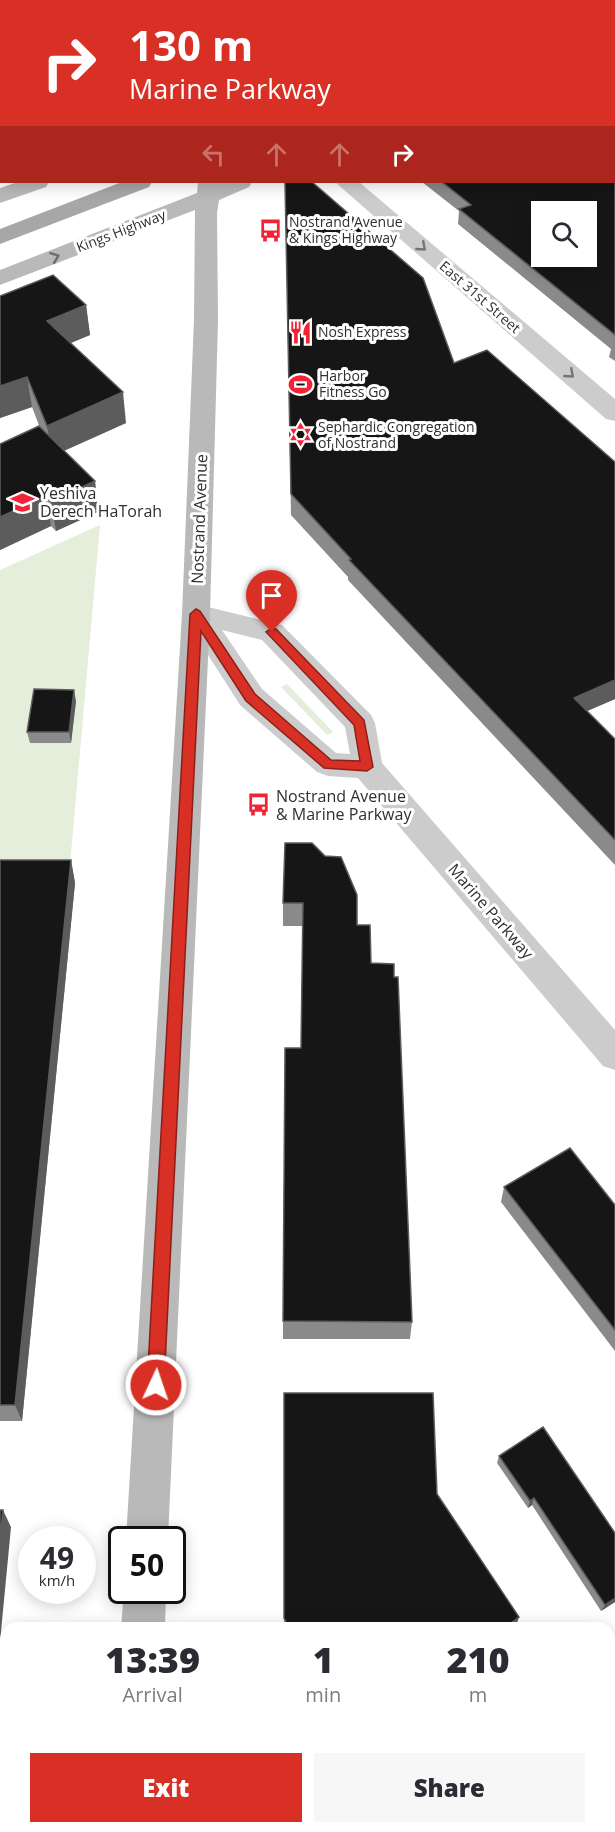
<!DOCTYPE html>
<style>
:root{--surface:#fff;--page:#f7f7f7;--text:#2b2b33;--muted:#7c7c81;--accent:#d93025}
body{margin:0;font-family:"Open Sans",sans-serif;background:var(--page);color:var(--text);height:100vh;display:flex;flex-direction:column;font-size:22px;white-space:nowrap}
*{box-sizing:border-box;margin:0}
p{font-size:20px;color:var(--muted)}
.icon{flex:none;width:33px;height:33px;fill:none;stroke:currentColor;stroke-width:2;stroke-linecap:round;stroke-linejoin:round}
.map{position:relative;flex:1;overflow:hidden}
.details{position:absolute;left:0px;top:1622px;width:615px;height:212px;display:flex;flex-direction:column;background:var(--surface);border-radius:18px 18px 0 0;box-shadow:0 3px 15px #0003}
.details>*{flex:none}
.banner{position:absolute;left:0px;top:0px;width:615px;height:183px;box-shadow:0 3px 15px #0003;background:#d93025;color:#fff;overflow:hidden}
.tools{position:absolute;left:531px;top:201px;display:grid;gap:12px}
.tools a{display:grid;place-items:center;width:66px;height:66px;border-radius:0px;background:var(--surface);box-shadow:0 3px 15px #0003;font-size:30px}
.speed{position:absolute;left:18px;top:1526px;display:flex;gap:12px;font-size:30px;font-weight:700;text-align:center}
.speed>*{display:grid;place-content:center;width:78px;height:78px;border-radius:50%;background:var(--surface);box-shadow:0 3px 15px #0003;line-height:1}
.speed small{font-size:15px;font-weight:400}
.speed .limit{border:3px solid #111;border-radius:9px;background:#fff;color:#111}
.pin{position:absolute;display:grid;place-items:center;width:51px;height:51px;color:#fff;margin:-62px -26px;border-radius:50% 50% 50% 0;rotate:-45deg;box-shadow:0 0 6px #0007}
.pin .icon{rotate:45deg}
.me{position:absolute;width:66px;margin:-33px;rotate:3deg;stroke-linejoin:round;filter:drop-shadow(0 0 4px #0008)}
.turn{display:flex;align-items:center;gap:21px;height:126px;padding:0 30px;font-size:27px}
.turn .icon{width:78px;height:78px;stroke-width:2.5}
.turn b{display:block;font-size:42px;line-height:51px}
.lanes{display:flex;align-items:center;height:57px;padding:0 30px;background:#0003;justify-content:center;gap:30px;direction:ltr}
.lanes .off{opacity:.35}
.eta{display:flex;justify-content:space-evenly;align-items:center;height:102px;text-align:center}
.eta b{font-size:36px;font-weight:800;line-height:42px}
.action{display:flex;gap:12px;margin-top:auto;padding:12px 30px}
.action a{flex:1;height:69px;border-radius:0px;background:var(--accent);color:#fff;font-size:24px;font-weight:800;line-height:69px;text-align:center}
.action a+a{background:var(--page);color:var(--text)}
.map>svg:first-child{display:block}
.green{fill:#e5eddb}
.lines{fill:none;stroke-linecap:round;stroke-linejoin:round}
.street{fill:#ccc;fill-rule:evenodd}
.secondary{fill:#b9b9b9;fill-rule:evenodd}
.primary{fill:#a7a7a7;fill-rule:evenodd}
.wall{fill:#8a8a8a}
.shaded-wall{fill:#5c5c5c}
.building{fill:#161616;stroke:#5c5c5c;stroke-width:1.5;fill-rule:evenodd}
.oneway{stroke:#767676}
.oneway2{stroke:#6d6d6d}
.route{fill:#d93025;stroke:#8d1f18;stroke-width:1.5}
.labels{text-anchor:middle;stroke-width:6;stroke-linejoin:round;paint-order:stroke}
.far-poi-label{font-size:14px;fill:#2f2f2f;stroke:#fff;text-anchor:start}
.far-street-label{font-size:14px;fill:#2f2f2f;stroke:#fff}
.poi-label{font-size:16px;fill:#2f2f2f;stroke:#fff;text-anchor:start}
.street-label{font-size:16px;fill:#2f2f2f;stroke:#fff}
</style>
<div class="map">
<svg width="615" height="1832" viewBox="0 0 615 1832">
<rect width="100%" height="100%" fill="#fff"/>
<!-- green -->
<g class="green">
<polygon points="100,525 69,876 0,876 0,570"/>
<polygon points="287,684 333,732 327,735 281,687"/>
</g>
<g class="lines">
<!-- street -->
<g class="street">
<rect x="568" y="0" width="20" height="2"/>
<rect x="614" y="60" width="1" height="13"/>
<polygon points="335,182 359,182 615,399 615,421 606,419"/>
<path d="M196,604L282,625L371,715L375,723L382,763L615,1030V1070L603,1066L358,778L328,776L317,772L240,705L182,614L186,607ZM222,630L262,640L345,727L350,754L336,753L262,689Z"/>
<polygon points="278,1827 325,1827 327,1832 280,1832"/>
</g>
<!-- secondary -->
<g class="secondary">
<rect x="207" y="0" width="20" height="2"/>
<polygon points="450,0 473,0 449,2"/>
<polygon points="607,0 615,0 615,10 614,2 606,2"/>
<polygon points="18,182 49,182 46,187 0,203 0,188"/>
<polygon points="198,182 252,182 249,187 219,200 217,213 218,320 210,614 168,1539 126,1539 182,614 194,320 195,210 0,285 0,270 197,193"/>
<polygon points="124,1590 166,1590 165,1628 121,1628"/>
<rect x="109" y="1827" width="46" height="5"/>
</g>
<!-- primary -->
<g class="primary">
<polygon points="533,0 555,0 532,2"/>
<polygon points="122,182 152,182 149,187 0,244 0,229"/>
</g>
</g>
<!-- wall -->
<g class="wall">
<rect x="265" y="0" width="80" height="2"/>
<polygon points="615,98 615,361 609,357 611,349 458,224 459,211 422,182 614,182"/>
<polygon points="285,182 454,363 615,462 615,699 587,711 615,739 615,865 348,580 348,577 291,515"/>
<polygon points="0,296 86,305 90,335 71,343 126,423 64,451 95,481 98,512 56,531 51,526 0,550 0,444 40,428 32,407 0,418"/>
<polygon points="76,701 71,743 30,743 27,732"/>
<polygon points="285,843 357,925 371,963 394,977 412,1322 410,1339 283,1339 283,1321 301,1048 303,926 283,926 283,903"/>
<polygon points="0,860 71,860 75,883 22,1421 0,1421"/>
<polygon points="504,1187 615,1205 615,1351 501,1202"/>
<polygon points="499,1456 615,1533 615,1602 601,1611 532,1505 528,1508 497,1463"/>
<polygon points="437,1494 519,1617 515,1628 284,1628 284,1618"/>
</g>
<!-- shaded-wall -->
<g class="shaded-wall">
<polygon points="2,99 2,126 0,134 0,107"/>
<polygon points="86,305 90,335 51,351 47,321"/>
<polygon points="27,377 32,407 0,418 0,386"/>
<polygon points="123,392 126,423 52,456 47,426"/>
<polygon points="95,481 98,512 56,531 51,501"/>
<polygon points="46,496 51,526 0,550 0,517"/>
<polygon points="615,680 615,699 571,718 574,698"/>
<polygon points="74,690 76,701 71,743 69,732"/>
<polygon points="71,860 75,883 22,1421 15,1405"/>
<polygon points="534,1498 532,1505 528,1508 530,1501"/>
<polygon points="3,1510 11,1527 0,1642 0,1540"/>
<polygon points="615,1598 615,1602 601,1611 605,1605"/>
<polygon points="519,1617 515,1628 504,1628"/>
</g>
<!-- building -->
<g class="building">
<polygon points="0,0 18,0 18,2 2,2 2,99 0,107"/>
<path d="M614,97L615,98V335L459,209L471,205L442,182H614ZM542,212H586V256H542Z"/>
<polygon points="285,182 312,182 423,278 454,363 487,350 615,462 615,680 574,698 615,739 615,840 349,560 351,559 291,494"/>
<polygon points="53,275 86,305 47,321 123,392 47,426 27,377 0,386 0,296"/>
<polygon points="39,426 95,481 51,501 46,496 0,517 0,444"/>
<polygon points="34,689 74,690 69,732 27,732"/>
<polygon points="285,843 312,843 325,856 341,857 357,895 357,925 370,925 371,963 394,964 394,977 398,977 412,1322 283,1321 285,1048 301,1048 303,903 283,903"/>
<polygon points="0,860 71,860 15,1405 0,1405"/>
<polygon points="570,1148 615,1205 615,1330 504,1187"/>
<polygon points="284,1393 433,1393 437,1494 519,1617 504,1628 289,1628 284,1618"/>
<polygon points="543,1427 615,1533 615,1598 605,1605 534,1498 530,1501 499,1456"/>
<polygon points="0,1510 3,1510 0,1540"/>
<polygon points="609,1707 611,1710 615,1707 615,1832 495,1832 501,1827 609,1827"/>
</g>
<!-- one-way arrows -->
<defs><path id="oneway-chevron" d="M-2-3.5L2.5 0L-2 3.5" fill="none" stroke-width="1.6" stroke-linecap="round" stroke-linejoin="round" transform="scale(1.5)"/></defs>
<g class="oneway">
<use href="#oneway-chevron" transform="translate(422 247) rotate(41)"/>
<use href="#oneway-chevron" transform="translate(570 374) rotate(41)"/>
</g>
<use class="oneway2" href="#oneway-chevron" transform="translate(55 257) rotate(-21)"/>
<!-- route -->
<polygon class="route" points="196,609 200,611 255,694 331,760 360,761 354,725 266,632 272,628 276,629 364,720 373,767 367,771 324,768 246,701 201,631 164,1385 162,1391 156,1393 150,1391 147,1385 190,614"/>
<!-- icons -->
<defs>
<symbol id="bus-bare" viewBox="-9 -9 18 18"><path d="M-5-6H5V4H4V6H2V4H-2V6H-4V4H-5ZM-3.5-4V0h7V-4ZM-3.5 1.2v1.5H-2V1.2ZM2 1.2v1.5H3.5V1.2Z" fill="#f32337" stroke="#fff" stroke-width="2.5" paint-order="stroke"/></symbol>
<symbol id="restaurant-bare" viewBox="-9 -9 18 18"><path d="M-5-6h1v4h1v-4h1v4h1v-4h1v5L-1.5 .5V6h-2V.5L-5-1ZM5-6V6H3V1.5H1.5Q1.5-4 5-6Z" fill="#f32337" stroke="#fff" stroke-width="2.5" paint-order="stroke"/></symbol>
<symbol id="stadium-bare" viewBox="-9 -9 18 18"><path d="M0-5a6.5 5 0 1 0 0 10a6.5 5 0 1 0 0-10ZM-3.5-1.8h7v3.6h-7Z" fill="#f32337" stroke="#fff" stroke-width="2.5" paint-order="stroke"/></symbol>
<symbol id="synagogue-bare" viewBox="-9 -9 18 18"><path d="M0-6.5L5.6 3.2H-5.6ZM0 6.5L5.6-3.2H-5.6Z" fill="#f32337" stroke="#fff" stroke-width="2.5" paint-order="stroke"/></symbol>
<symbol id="school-bare" viewBox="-9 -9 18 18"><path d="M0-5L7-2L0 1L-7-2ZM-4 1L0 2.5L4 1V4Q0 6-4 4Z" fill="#f32337" stroke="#fff" stroke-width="2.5" paint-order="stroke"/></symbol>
</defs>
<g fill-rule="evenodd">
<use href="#bus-bare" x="254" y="214" width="33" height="33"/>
<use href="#restaurant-bare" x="284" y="316" width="33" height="33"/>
<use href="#stadium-bare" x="284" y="368" width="33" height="33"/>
<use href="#synagogue-bare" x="284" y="418" width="33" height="33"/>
<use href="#school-bare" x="6" y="486" width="33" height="33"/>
<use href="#bus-bare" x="242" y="788" width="33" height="33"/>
</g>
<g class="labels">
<!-- far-poi labels -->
<g class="far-poi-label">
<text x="289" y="227">Nostrand Avenue<tspan x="289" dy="16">&amp; Kings Highway</tspan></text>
<text x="318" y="337">Nosh Express</text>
<text x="319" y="381">Harbor<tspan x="319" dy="16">Fitness Go</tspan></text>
<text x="318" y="432">Sephardic Congregation<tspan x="318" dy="16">of Nostrand</tspan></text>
</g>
<!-- far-street labels -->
<g class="far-street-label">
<text transform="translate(121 231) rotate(-21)" y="5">Kings Highway</text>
<text transform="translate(480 297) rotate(41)" y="5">East 31st Street</text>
</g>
<!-- poi labels -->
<g class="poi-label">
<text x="40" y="499">Yeshiva<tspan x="40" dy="18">Derech HaTorah</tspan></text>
<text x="276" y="802">Nostrand Avenue<tspan x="276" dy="18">&amp; Marine Parkway</tspan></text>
</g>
<!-- street labels -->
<g class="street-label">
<text transform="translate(199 519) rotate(-88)" y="6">Nostrand Avenue</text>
<text transform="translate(491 911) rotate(49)" y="6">Marine Parkway</text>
</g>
</g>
</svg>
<div class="tools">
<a><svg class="icon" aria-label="search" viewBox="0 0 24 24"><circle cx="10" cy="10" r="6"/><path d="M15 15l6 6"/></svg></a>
</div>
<div class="speed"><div>49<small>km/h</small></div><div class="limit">50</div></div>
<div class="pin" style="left:272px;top:632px;background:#d93025"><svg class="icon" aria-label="arrive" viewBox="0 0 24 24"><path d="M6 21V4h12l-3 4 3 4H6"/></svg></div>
<svg class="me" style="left:156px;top:1385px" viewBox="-20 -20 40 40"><circle r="17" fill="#d93025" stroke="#fff" stroke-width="3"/><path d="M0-11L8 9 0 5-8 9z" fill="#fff"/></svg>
<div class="banner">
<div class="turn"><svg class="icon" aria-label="right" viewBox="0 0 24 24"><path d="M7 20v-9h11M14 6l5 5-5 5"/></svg><div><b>130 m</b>Marine Parkway</div></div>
<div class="lanes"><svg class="icon off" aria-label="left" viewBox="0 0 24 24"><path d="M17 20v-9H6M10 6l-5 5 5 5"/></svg><svg class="icon off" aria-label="ahead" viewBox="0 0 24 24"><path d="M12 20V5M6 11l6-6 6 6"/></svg><svg class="icon off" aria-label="ahead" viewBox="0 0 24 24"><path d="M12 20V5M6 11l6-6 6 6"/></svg><svg class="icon" aria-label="right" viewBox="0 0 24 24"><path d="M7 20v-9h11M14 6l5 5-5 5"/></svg></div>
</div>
<section class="details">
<div class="eta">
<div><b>13:39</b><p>Arrival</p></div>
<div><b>1</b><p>min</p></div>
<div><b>210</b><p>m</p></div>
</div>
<div class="action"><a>Exit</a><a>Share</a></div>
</section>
</div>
